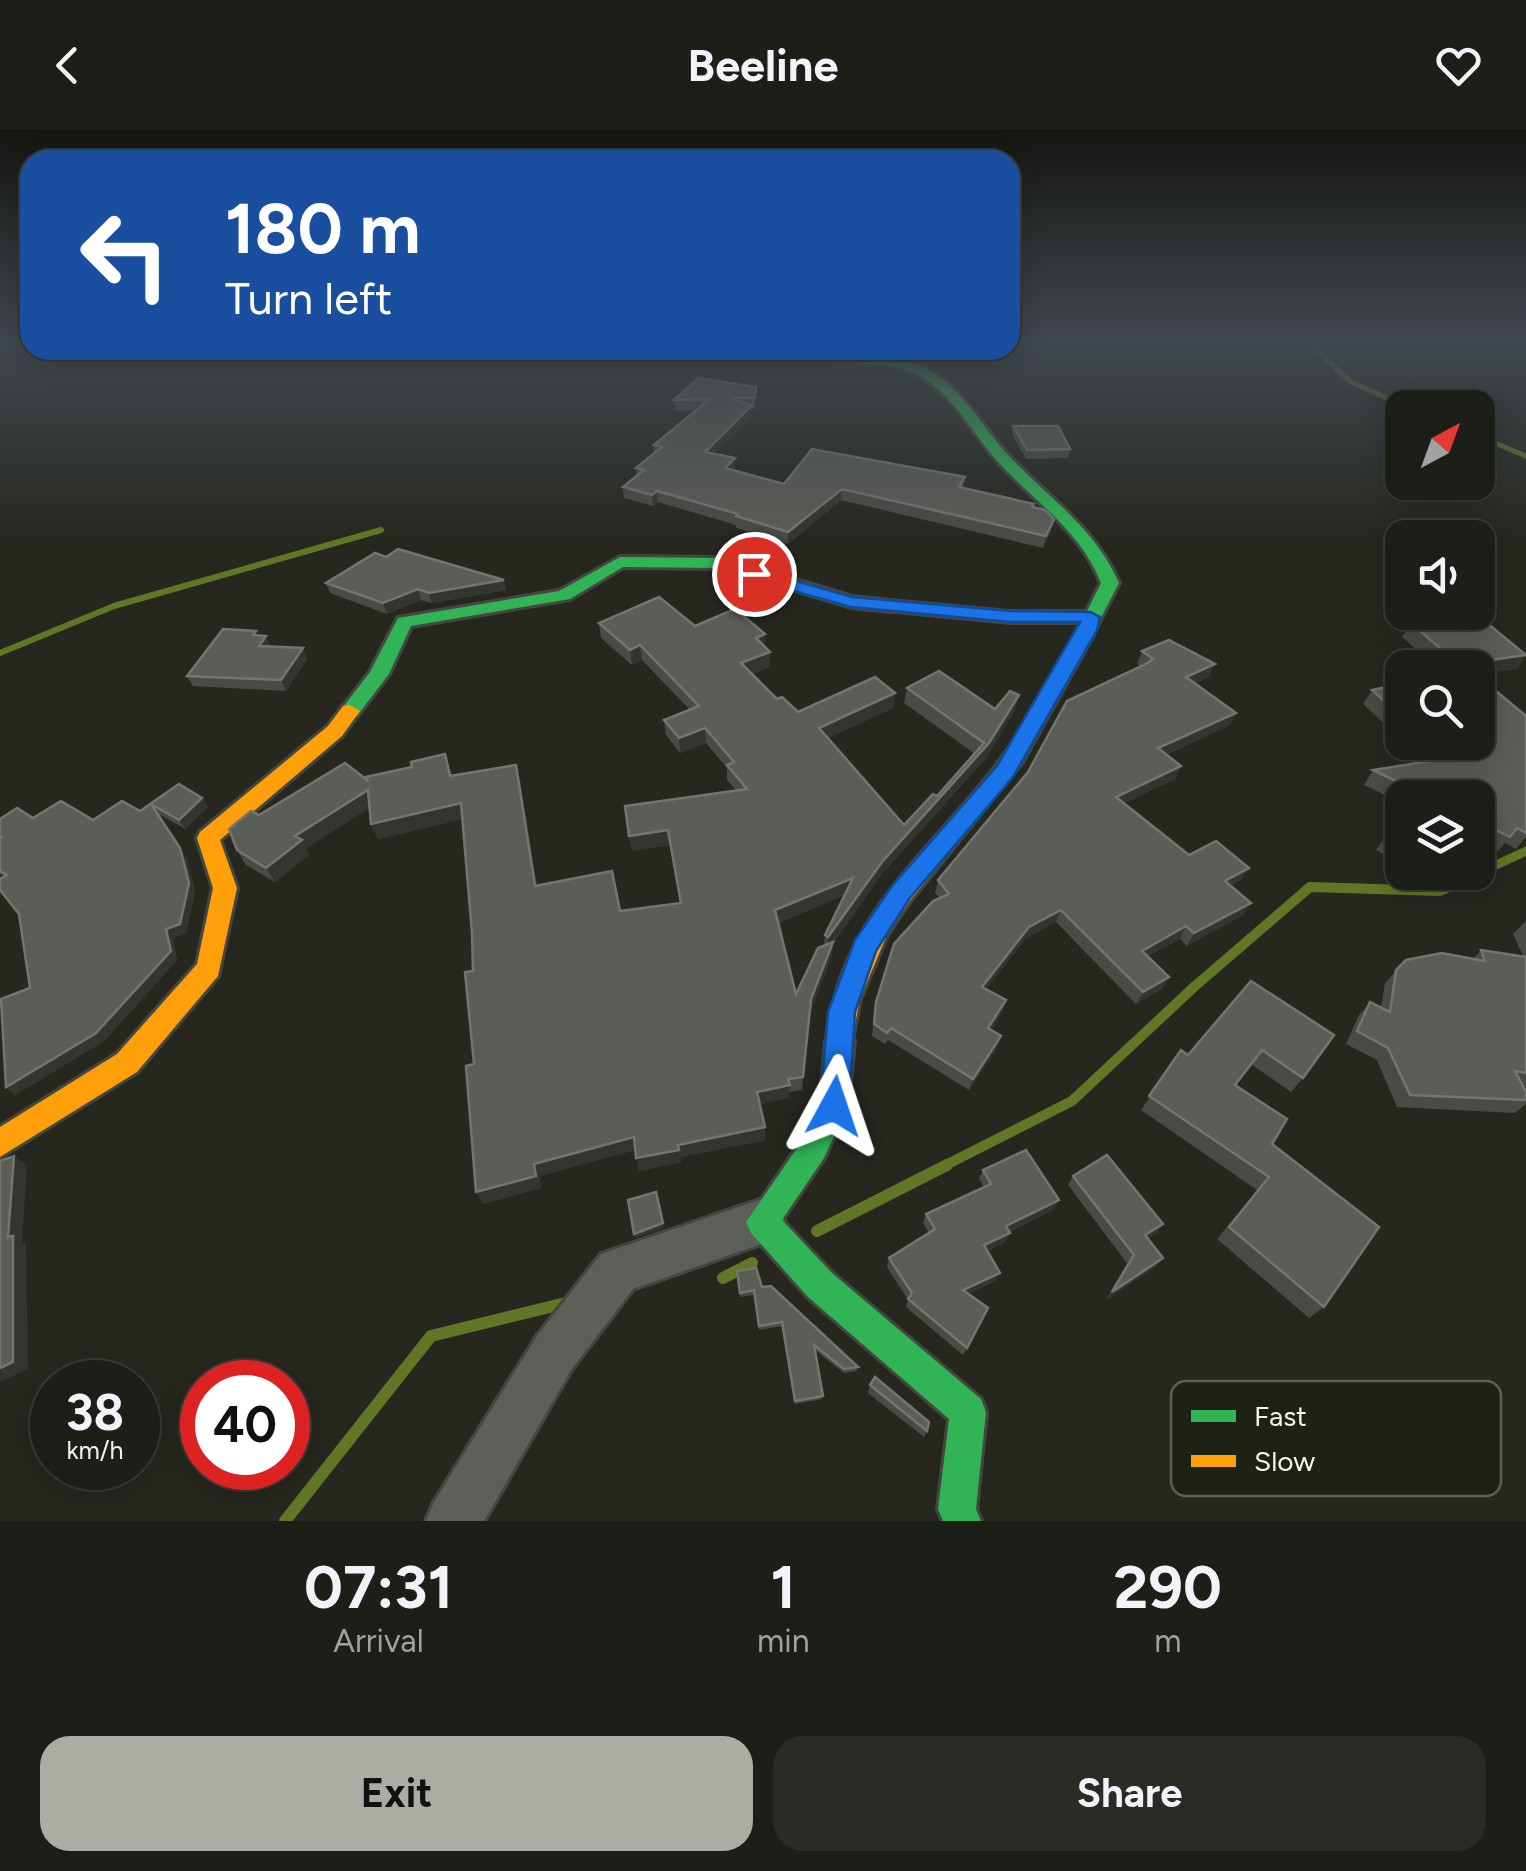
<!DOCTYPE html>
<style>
:root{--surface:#1c1e18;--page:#292b25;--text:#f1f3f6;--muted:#a0a2a2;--line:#3a3c37;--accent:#abada5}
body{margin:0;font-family:Figtree,sans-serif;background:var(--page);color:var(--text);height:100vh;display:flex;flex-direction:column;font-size:38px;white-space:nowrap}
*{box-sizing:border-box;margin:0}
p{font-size:32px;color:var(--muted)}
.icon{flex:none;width:55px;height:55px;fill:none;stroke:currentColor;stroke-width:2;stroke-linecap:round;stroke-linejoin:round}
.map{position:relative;height:1391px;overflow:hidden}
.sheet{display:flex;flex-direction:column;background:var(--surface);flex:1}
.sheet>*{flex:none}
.guide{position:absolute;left:20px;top:20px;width:1000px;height:210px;border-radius:30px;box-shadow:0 5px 25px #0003,0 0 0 2px var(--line);background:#1a4fa0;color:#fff;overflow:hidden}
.needle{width:65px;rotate:41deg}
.tools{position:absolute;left:1385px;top:260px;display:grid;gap:20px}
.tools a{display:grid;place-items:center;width:110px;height:110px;border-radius:20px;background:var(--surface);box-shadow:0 5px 25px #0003,0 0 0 2px var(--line);font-size:50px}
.speed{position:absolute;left:30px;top:1230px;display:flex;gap:20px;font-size:50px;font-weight:700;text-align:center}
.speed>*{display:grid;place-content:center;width:130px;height:130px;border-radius:50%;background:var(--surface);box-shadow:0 5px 25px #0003,0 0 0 2px var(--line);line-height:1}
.speed small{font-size:25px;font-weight:400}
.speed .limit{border:15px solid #d22;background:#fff;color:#111}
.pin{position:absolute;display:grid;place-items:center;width:85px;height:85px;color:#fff;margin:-42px;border:5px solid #fff;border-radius:50%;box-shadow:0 2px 10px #0007}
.me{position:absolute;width:110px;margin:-55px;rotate:5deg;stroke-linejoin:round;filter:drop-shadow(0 0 8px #0008)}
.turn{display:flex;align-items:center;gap:35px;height:210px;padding:0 40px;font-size:45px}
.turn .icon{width:130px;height:130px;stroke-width:2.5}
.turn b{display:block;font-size:70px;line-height:85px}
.eta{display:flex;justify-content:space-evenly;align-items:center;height:170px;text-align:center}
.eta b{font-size:60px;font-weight:700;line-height:70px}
.cta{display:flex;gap:20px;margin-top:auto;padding:20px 40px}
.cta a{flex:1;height:115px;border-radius:30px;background:var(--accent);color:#111;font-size:40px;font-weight:700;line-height:115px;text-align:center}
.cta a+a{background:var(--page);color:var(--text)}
header{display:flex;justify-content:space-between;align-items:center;height:130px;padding:0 40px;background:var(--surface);font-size:45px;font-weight:700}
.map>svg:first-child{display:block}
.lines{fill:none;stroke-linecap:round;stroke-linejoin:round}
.stream-far4{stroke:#627726;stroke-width:5}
.stream-far3{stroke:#627726;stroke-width:6}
.stream-far2{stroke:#627726;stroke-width:9}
.stream-far1{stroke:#627726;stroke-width:10}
.stream{stroke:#627726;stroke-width:12}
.street-casing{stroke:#44473f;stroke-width:6}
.fast-casing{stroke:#44473f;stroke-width:6}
.slow-casing{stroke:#44473f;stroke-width:6}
.street{fill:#5d5f59;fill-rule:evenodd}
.fast{fill:#30b455;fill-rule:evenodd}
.slow{fill:#ff9f0a;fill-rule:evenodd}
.wall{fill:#494b45;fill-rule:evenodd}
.shaded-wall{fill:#33352e}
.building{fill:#5b5d57;stroke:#73756e;stroke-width:2.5}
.route{fill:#1a73e8;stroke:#114b97;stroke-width:2.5}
.key{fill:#1d2214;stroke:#5d6155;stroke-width:2.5}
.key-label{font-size:28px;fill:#f2f5ec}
</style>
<header><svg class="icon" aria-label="back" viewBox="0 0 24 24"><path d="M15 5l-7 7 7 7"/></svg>Beeline<svg class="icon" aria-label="heart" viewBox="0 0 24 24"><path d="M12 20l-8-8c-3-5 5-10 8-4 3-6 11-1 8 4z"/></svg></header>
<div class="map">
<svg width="1526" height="1391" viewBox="0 0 1526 1391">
<rect width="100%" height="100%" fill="#262820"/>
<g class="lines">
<!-- stream-far4 -->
<g class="stream-far4">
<polyline points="1310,214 1351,252 1410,278"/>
<polyline points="1478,306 1526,326"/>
</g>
<!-- stream-far3 -->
<polyline class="stream-far3" points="0,523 114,476 381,400"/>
<!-- stream-far2 -->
<polyline class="stream-far2" points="1451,756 1526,721"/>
<!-- stream-far1 -->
<polyline class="stream-far1" points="942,1037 1072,971 1194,857 1310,757 1440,761 1456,754"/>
<!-- stream -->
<g class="stream">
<polyline points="817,1101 947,1035"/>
<polyline points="723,1148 752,1133"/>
<polyline points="285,1391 431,1206 570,1172"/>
</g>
<defs>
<polygon id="street" points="762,1069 778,1076 785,1092 778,1108 633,1159 571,1240 484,1391 426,1391 434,1372 537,1206 601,1124"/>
<g id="fast">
<path d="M811,220C841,220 897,225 924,238C962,257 982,297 1009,326C1049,368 1095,398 1119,453L1090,509L1084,510L1075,505L1101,453C1080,400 1035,372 998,332C971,302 952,261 914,243C882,228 841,240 811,220Z"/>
<polygon points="620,427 723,428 853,467 891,471 900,476 891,481 851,477 722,438 623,437 570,469 411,496 389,544 357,586 343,586 340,581 370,542 398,488 559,461"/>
<polygon points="840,899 850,902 854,911 848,976 824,1028 782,1090 832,1143 981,1269 986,1282 976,1379 981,1391 943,1391 938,1379 949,1289 808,1167 751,1103 746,1092 804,1008 820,975 826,911 830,902"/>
</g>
<g id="slow">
<polygon points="891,471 1010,482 1090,482 1099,487 1090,492 1010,492 885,480 882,476"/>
<path d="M1084,500L1093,505L1022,632L909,772L887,805L860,869L850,920L840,923L830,920C825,907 829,895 832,883C851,776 946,707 1005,624C1032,587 1052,545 1075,505Z"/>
<polygon points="350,575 360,581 342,606 220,710 237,758 218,846 137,942 0,1027 0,997 117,924 197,834 213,758 197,708 200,702 328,596 343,576"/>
</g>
</defs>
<!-- street casing -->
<use href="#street" class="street-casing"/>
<!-- fast casing -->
<use href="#fast" class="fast-casing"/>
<!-- slow casing -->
<use href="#slow" class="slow-casing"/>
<!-- street -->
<use href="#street" class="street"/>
<!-- fast -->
<use href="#fast" class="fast"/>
<!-- slow -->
<use href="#slow" class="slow"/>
</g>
<!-- wall -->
<g class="wall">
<polygon points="756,257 755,279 752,279 752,286 714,324 735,339 734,340 784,354 965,347 963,358 1033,378 1051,401 1043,418 841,370 788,414 736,398 736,395 658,372 653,376 624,368 623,357 636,346 636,338 654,324 654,315 696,280 675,281 674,270"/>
<polygon points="1013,296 1070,319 1068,328 1026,329 1012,305"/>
<polygon points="386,427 506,460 432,473 421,470 387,484 330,463 326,453"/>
<path d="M599,493L695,496L765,517L770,537L752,544L777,569L798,582L895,563L893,578L828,608L904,695L937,666L975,624L904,573L907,558L995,579L1015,580L986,628L880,746L833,814L832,826L810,883L802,960L789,962V968L760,974L765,1010L680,1027L681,1032L639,1041L635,1020L539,1046L541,1058L483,1074L474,934L472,803L462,689L378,709L371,694L370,677L306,718L309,725L275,752L246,735L237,720L259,685L367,650L450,639L452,646L516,635L520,650L537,756L620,781L680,773L670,715L632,721L736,660L727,650V638L706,613L680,623L666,605L664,590L690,580L642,530L632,535L601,508ZM844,765L825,805L824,816L796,864L778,793Z"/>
<polygon points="1411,493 1517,539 1436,537 1402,507"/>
<polygon points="258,506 271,516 303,518 307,529 286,561 193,556 187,546"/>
<polygon points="1142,521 1209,547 1195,553 1236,583 1230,595 1166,625 1175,649 1124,673 1189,725 1241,750 1231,756 1243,785 1187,816 1180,809 1148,826 1162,859 1136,874 1056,792 1025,809 986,859 1006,870 1002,882 991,900 997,918 969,960 888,910 885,914 872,906 876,872 940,768 935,763 938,750 1141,537 1137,534"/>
<polygon points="1402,544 1402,610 1363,574 1372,560 1385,557 1392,546"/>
<polygon points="1526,586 1526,707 1516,719 1505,713 1498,721 1486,715 1478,724 1478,668 1402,668 1402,673 1364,655 1373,640 1426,632 1405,612 1478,612"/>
<polygon points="179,654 202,668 208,677 185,699 157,683 186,727 195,762 186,803 173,808 177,830 104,911 15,965 6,957 30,858 19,784 4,747 0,744 0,689 93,690 140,681"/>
<polygon points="1402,689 1402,735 1376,720 1386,706"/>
<polygon points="1416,742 1460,742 1451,753 1437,745 1432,751"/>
<polygon points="1526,791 1526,957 1523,957 1526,974 1515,983 1397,977 1377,930 1346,914 1359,885 1370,872 1381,877 1385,853 1406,830 1473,829 1481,820 1523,826 1513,804"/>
<polygon points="1251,851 1303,948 1291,962 1251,934 1235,955 1272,1014 1324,1177 1309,1188 1217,1109 1257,1060 1141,980 1181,920 1188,925"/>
<polygon points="983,1040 1054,1079 1009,1102 1010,1103 1005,1112 987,1121 1000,1143 995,1151 968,1164 988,1178 963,1225 906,1177 908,1170 887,1137 889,1128 929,1103 923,1093 926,1084 984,1057 979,1049"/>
<polygon points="1073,1046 1163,1094 1156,1103 1148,1108 1163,1128 1156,1136 1106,1170 1127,1133 1068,1055"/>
<polygon points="737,1141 762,1157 858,1237 856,1241 844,1243 815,1220 822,1269 795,1274 782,1196 759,1200 754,1165 740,1167"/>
<polygon points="870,1255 927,1301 924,1307 868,1263"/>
</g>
<!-- shaded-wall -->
<g class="shaded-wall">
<polygon points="752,275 752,286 705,333 705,322"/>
<polygon points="735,328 735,339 726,349 725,338"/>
<polygon points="842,359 841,370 788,414 788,402"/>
<polygon points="657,361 658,372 653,376 652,365"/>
<polygon points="1054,389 1051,401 1043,418 1046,406"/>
<polygon points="504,450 506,460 432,473 429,463"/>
<polygon points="418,459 421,470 387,484 383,473"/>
<polygon points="765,504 765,519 756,508"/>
<polygon points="266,506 271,516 259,516"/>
<polygon points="640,515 642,530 632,535 630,520"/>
<polygon points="303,518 307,529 286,561 281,550"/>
<polygon points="770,522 770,537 741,548 741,533"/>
<polygon points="1526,525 1517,539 1478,544 1478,538 1460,538 1463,534"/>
<polygon points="1215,534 1209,547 1181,560 1186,547"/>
<polygon points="895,563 893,578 818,613 819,598"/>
<polygon points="1019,565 1015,580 986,628 880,746 833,814 832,826 810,883 802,960 811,869 827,822 828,807 882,732 989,613"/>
<polygon points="1236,583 1230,595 1153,631 1158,618"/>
<polygon points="705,598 706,613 680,623 679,608"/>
<polygon points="516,635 520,650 539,771 535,756"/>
<polygon points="1181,636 1175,649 1111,679 1116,667"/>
<polygon points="368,660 374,675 306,718 309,725 275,752 266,738 295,706"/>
<polygon points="202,668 208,677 185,699 179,690"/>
<polygon points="461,673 466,688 378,709 371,694"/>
<polygon points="668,700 670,715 632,721 629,706"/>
<polygon points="180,718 186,727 195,762 186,803 173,808 177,830 104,911 15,965 6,957 166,799"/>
<polygon points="1249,738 1241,750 1218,763 1225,751"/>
<polygon points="853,748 852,762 774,794 775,780"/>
<polygon points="1251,773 1243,785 1187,816 1194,803"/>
<polygon points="1061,780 1056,792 1025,809 978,869 982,857 1029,797"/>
<polygon points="1186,796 1180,809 1136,833 1142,821"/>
<polygon points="1169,847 1162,859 1136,874 1143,862"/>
<polygon points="1006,870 1002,882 984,910 988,898"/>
<polygon points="1001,906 997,918 969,960 973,949"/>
<polygon points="790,955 789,968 757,975 757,962"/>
<polygon points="765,997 765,1010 680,1027 681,1032 639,1041 636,1028 678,1015"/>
<polygon points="634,1007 636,1020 539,1046 541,1058 483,1074 476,1062 534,1034"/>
<polygon points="14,1026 27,1036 22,1112 26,1114 28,1239 0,1252"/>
<polygon points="1059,1070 1054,1079 1001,1105 1006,1096"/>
<polygon points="663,1093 664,1098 635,1108 634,1104"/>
<polygon points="1163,1094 1156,1103 1138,1114 1145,1105"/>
<polygon points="1010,1103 1005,1112 980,1124 984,1115"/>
<polygon points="1163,1128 1156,1136 1106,1170 1112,1162"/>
<polygon points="1000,1143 995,1151 959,1169 963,1160"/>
</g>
<!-- building -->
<g class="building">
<polygon points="699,248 756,257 755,268 730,268 752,275 705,322 735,328 725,338 784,354 812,319 965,347 959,357 1034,374 1032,377 1045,380 1054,389 1046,406 842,359 788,402 736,386 738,384 657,361 652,365 623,357 644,340 636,338 662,317 654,315 710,269 674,270"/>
<polygon points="1013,296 1058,296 1070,319 1027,320"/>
<polygon points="398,419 504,450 429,463 418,459 383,473 326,453 375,423 386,427"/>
<polygon points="659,467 695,496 735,479 765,504 756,508 770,522 741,533 777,569 782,567 798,582 875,547 895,563 819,598 904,695 933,664 937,666 984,613 907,558 939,541 995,579 1010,561 1019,565 989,613 882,732 828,807 825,805 853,748 775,780 796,864 818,818 833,812 811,869 803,947 788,949 790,955 757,962 765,997 678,1015 679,1020 636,1028 634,1007 534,1034 536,1046 476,1062 466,936 474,934 465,842 473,841 472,803 461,673 371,694 368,660 295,706 302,710 266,738 237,720 229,699 251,681 259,685 345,633 367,650 366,647 412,637 411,632 445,624 450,646 516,635 535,756 612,741 620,781 681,773 668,700 629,706 625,676 747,659 727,635 734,632 705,598 679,608 664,590 699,576 640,515 630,520 599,493"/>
<polygon points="1476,484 1526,525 1463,534 1468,538 1431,538 1456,532 1411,493"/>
<polygon points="223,499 256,501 253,505 266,506 259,516 303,518 281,550 187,546"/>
<polygon points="1169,510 1215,534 1186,547 1236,583 1158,618 1181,636 1116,667 1189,725 1216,711 1249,738 1225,751 1251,773 1194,803 1186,796 1142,821 1169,847 1143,862 1061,780 1029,797 982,857 1006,870 988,898 1001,906 973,949 891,898 887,903 874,894 876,872 894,814 933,771 949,764 938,750 1028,642 1067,571 1146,534 1153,529 1142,521"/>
<polygon points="1402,544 1402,587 1372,560 1401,554 1392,546"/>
<polygon points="1478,546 1526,586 1526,703 1517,698 1510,707 1498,701 1478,722 1478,668 1422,668 1425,665 1373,640 1448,628 1431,612 1478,612"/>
<polygon points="179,654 202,668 179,690 151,674 180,718 189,753 180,794 166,799 171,821 96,903 6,957 1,869 30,858 19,784 0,760 0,749 7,745 0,741 0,708 2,707 0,706 0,689 17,678 33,688 61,671 93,690 122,671 140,681"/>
<polygon points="1402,689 1402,715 1386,706"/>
<polygon points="1481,820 1526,827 1526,943 1515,941 1526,962 1526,970 1410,965 1388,918 1357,901 1370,872 1390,882 1396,840 1406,830 1442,823 1485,831"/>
<polygon points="1251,851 1334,905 1303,948 1262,920 1235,955 1287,989 1272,1014 1379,1097 1324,1177 1229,1097 1269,1047 1149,966 1181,920 1188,925"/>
<polygon points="1026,1020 1059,1070 1006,1096 1010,1103 984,1115 1000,1143 963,1160 988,1178 967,1218 908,1169 912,1163 889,1128 935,1099 926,1084 991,1054 983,1040"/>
<polygon points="1107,1025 1163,1094 1145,1105 1163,1128 1112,1162 1134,1125 1073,1046"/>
<polygon points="14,1026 8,1107 13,1106 13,1232 0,1238 0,1031"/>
<polygon points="656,1062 663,1093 634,1104 628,1070"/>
<polygon points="756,1138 762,1157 771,1156 858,1237 844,1239 814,1215 823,1266 795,1271 782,1192 759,1196 754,1160 740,1163 737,1141"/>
<polygon points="875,1247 929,1292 927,1301 870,1255"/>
</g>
<!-- sky -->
<linearGradient id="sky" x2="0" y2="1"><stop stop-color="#151612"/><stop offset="0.52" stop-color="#41484e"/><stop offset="1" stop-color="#41484e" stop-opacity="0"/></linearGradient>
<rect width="1526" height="409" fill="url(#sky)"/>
<!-- route -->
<polygon class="route" points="754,439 852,467 1010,481 1090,482 1100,487 1097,500 1013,647 909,769 876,821 855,882 849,976 845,985 834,989 824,985 820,976 828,882 855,810 892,756 997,636 1080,492 1010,492 851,477 748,448 746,444"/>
<!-- legend -->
<rect x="1171" y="1251" width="330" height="115" rx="15" class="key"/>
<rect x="1191" y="1280" width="45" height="12" fill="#30b455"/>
<rect x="1191" y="1325" width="45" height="12" fill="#ff9f0a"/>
<g class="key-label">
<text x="1254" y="1296">Fast</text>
<text x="1254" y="1341">Slow</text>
</g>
</svg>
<div class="tools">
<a><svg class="needle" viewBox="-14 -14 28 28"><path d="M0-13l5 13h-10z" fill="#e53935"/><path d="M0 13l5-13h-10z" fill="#a0a2a2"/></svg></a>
<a><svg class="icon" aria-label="sound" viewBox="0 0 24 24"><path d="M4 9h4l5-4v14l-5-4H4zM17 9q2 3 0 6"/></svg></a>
<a><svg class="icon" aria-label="search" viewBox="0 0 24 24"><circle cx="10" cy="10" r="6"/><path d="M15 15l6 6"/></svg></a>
<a><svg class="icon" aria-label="layers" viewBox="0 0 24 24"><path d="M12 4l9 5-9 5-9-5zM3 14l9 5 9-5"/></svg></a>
</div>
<div class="speed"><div>38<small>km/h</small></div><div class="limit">40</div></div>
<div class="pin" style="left:754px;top:444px;background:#d93025"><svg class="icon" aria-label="arrive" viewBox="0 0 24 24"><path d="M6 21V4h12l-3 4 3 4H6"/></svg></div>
<svg class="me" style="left:834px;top:976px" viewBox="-20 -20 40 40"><path d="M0-17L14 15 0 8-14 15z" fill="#1a73e8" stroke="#fff" stroke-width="4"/></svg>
<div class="guide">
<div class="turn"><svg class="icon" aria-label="left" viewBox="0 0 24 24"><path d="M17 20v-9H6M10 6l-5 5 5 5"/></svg><div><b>180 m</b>Turn left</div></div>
</div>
</div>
<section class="sheet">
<div class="eta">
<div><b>07:31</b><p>Arrival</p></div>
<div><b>1</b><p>min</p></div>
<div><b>290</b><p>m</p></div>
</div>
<div class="cta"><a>Exit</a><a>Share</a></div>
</section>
